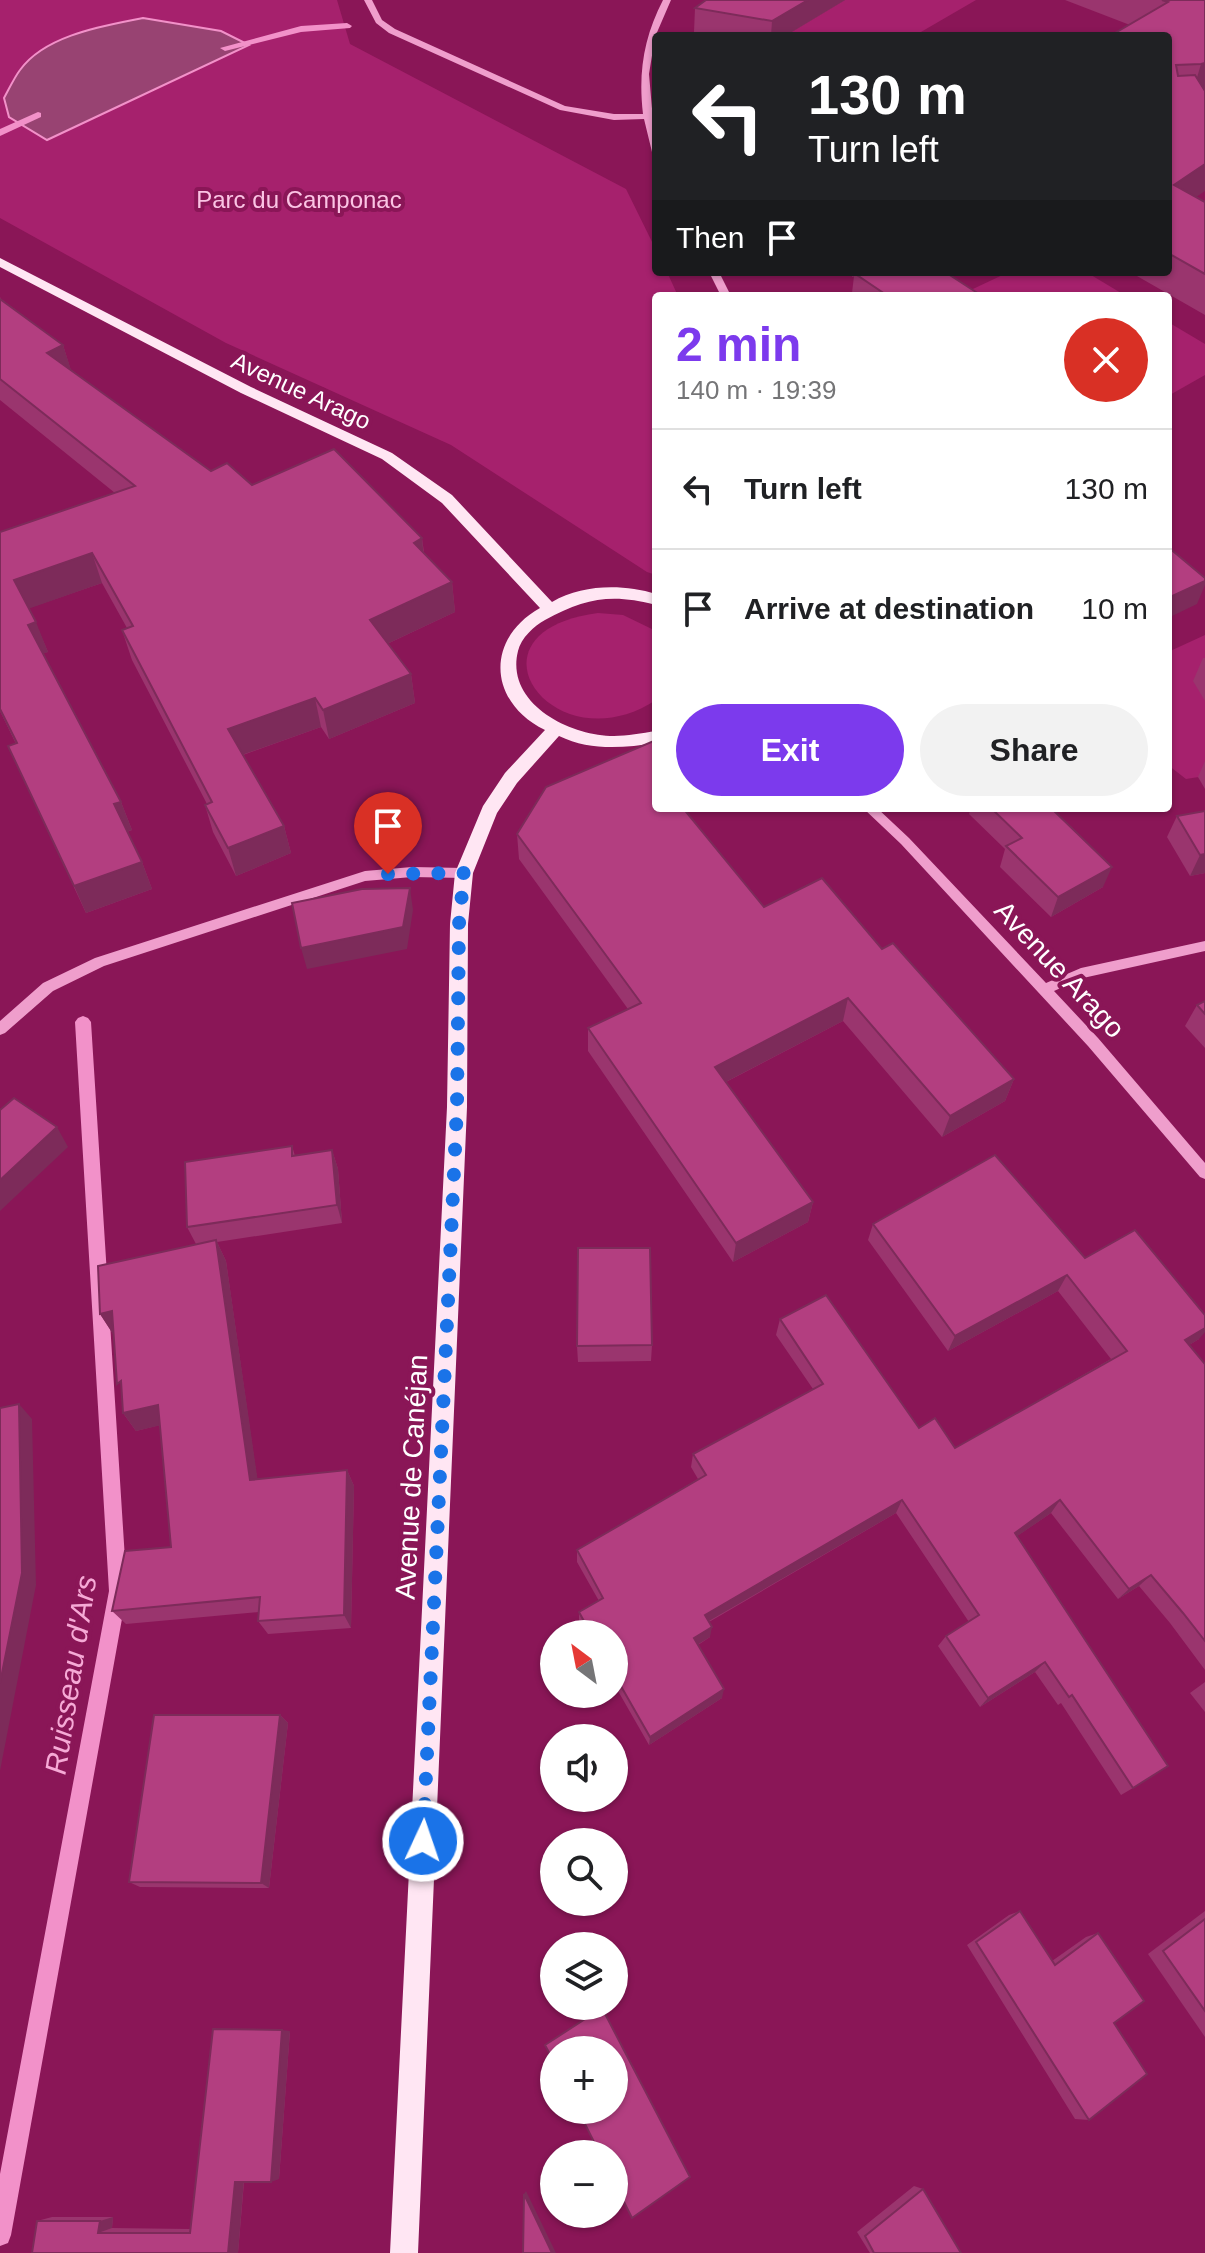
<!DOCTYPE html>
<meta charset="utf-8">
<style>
:root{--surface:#fff;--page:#f2f2f2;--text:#202124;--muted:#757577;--line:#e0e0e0;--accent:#7c3aed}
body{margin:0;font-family:Helvetica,sans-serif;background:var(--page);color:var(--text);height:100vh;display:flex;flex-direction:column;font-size:30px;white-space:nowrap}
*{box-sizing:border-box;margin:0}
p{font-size:26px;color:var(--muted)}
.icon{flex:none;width:44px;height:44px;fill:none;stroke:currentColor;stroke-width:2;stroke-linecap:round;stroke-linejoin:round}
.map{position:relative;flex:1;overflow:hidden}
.sheet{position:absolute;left:652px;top:292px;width:520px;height:520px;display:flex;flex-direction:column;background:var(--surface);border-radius:8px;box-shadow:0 2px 6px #0004}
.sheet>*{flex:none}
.top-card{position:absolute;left:652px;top:32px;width:520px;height:244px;border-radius:8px;box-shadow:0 2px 6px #0004;background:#202124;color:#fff;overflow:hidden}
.needle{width:52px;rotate:328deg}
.tools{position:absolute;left:540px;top:1620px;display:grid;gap:16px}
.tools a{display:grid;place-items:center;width:88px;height:88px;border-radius:50%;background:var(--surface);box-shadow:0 2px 6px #0004;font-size:40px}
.pin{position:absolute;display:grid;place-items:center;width:68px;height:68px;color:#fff;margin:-82px -34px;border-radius:50% 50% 50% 0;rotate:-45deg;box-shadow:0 0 8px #0007}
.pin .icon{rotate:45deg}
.me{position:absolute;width:88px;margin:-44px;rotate:3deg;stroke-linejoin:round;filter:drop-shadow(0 0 6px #0008)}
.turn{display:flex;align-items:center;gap:28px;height:168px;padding:0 24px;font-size:36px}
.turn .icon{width:104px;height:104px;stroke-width:2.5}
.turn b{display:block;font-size:56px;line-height:68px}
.then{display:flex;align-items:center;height:76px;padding:0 24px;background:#0003;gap:16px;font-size:30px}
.round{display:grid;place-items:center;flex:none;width:84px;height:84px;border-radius:42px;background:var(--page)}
.summary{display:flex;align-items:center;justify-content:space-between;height:136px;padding:0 24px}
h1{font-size:48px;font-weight:600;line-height:60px;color:var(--accent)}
.cta{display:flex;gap:16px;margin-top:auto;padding:16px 24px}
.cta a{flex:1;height:92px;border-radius:48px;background:var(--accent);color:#fff;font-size:32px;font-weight:600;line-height:92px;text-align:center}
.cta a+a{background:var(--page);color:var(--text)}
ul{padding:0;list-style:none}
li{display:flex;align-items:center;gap:24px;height:120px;padding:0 24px;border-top:2px solid var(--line)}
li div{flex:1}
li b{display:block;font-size:30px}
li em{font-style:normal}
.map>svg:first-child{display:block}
.green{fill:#a6216d;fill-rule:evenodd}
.water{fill:#984372;stroke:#f291c9;stroke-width:2}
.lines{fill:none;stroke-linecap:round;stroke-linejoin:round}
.stream{fill:#f291c9;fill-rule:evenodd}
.minor{fill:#ef9ecc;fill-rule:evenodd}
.major{fill:#ffe6f3;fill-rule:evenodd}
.wall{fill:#9a356e}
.shaded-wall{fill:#7d2b5a}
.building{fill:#b33e80;stroke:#7d2b5a;stroke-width:2}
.route{stroke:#1a73e8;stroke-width:14;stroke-dasharray:0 25.2}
.labels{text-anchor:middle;stroke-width:8;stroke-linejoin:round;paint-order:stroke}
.far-park-label{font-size:24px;fill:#fbc4e4;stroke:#8a1657}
.far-street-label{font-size:24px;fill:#fff;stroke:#8a1657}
.street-label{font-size:28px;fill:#fff;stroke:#8a1657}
.water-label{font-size:30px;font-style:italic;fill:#f6aad6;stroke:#8a1657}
</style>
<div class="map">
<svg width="1205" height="2253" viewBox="0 0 1205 2253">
<rect width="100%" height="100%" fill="#8a1657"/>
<!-- green -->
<g class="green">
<path d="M0,0H337L350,44L626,189L656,250V272H667L678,296H656V575L647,572L451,445L226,343L0,218ZM143,18L4,98C10,88 15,74 23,66C54,35 101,27 143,18Z"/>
<polygon points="845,0 976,0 914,36 785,36"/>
<polygon points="1009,272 1086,272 1126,296 958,296"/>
<polygon points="1168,322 1205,344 1205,375 1168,396"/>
<path d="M598,613L623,615L656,631V700C554,767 455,632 598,613Z"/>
<polygon points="1205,635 1205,776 1186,779 1168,765 1168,652"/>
</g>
<!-- water -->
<path class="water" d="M143,18L221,31L249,45L47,140L9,117L4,98C9,89 14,78 20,70C45,35 103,26 143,18Z"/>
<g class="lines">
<!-- stream -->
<g class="stream">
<polygon points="347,23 352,26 350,28 301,32 225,51 220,48 301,26"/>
<polygon points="38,112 41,113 41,117 0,136 0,129"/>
<polygon points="83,1016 88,1018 91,1022 127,1591 11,2235 8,2243 0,2246 0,2174 109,1591 75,1022 78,1018"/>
</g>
<!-- minor -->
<g class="minor">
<path d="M364,0H372L382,20L395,29L565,106L614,114H643C638,72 644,37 663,0H671L655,37L649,74L656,155L652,152L644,119L614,120L560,110L389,33L376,23Z"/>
<polygon points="709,272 719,272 731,296 721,296"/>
<polygon points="863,808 877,808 909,838 1046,983 1081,968 1205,941 1205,951 1083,978 1054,991 1098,1038 1205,1163 1205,1179 1200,1177 1088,1046 901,844"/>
<polygon points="412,867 464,868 470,873 464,878 412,877 365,881 104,966 53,991 5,1033 0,1035 0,1021 43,983 95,958 365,871"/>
</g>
<!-- major -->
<path class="major" d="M0,258L251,387L392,453L452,495L552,602C583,584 623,584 656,594V605C612,593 585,598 545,620C534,626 521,638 518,651C505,703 569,736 614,736C627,736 642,733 656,731V743C623,748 590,751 559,736L517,783L497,813L473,873L468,924L467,1107L418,2253H390L447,1107L450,924L455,873L483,806L505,773L545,730C488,702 485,639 540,608L442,503L382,459L241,393L0,267Z"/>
</g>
<!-- wall -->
<g class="wall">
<polygon points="845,0 785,36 717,36 694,32 695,8"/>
<polygon points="1065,0 1205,0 1196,197 1205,202 1205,315 1130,272 1168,272 1168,36 1130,25"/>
<polygon points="846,272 945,272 982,296 856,296 852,293 854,276 853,277"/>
<polygon points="0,297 1,299 63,345 71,371 211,471 422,538 424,553 452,582 455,612 387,644 411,674 415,703 329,739 321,727 243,755 284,826 291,853 236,876 213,832 205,805 207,804 132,660 122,630 127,628 102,583 29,608 48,652 43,653 121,802 132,830 127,832 142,862 152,889 86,913 8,746 16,744 0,711 0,532 115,493 0,400"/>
<polygon points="1203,658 1205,658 1205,701 1193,681"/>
<polygon points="1205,761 1205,789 1198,777"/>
<polygon points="656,808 691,808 685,810 764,907 882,949 1014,1079 1005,1101 942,1137 843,1021 726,1082 813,1202 808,1222 733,1262 588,1051 588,1028 628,1009 519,859 517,834"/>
<polygon points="971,808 1051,808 1103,887 1051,917 1000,867 1005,849 969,814"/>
<polygon points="1205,811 1205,873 1190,876 1167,837 1177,816"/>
<polygon points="1205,1001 1205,1048 1185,1026 1197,1005"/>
<polygon points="292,1146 295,1156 332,1150 338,1169 342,1223 217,1242 226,1261 257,1479 347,1470 354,1486 351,1628 268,1634 258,1621 259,1612 126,1624 112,1611 171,1547 160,1425 136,1431 123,1413 122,1391 113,1334 100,1314 196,1244 187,1227"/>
<polygon points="873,1224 1085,1258 1199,1339 1189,1345 1205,1364 1205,1670 1170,1623 1139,1586 1118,1599 1051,1513 1017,1536 1133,1788 1121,1795 1061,1703 1058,1705 1035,1672 980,1707 938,1646 946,1636 969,1622 896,1513 709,1622 710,1637 698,1645 722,1698 649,1745 614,1684 614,1634 586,1634 579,1623 579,1612 599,1601 577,1562 577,1550 698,1479 691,1467 693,1454 813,1389 776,1335 780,1319 919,1428 955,1448 1111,1359 1058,1291 948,1351 868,1240"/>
<polygon points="652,1345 651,1361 578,1362 577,1346"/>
<polygon points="1205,1682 1205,1712 1190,1693"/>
<polygon points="280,1715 288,1723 269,1888 140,1887 129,1882"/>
<polygon points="1020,1911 1052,1961 1086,1937 1098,1933 1089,2120 1075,2119 967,1945 1009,1915"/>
<polygon points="1205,1911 1205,2037 1148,1954"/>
<polygon points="290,2031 279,2179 244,2182 238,2253 32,2253 37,2221 52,2217 113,2217 112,2228 190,2229"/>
<polygon points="914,2186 923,2189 961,2253 870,2253 857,2232"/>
</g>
<!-- shaded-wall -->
<g class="shaded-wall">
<polygon points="808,0 845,0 785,36 771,36 772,21"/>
<polygon points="1205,63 1205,92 1191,98 1201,64"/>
<polygon points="1205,164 1205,191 1168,216 1174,185"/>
<polygon points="63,345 73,376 47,353"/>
<polygon points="422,538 425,568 414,543"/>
<polygon points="92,553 102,583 25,610 14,580"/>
<polygon points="1205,581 1205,585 1197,604 1168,618 1168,598"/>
<polygon points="452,582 455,612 374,650 370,620"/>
<polygon points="36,622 48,652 40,655 28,625"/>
<polygon points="411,674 415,703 329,739 323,710"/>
<polygon points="315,698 321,727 236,757 228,729"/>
<polygon points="121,802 132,830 125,832 114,804"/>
<polygon points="284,826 291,853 236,876 228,848"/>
<polygon points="1205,854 1205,873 1190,876 1200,855"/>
<polygon points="142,862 152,889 86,913 74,886"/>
<polygon points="1112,867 1103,887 1051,917 1058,897"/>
<polygon points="410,888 413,910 407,949 307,969 301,948"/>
<polygon points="848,998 843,1021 712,1089 715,1067"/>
<polygon points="1014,1079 1005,1101 942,1137 950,1116"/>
<polygon points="57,1127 68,1147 0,1211 0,1180"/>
<polygon points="332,1150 338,1169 342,1223 337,1205"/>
<polygon points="813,1202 808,1222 733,1262 736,1243"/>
<polygon points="216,1240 226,1261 260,1496 250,1480"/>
<polygon points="1067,1275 1058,1291 948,1351 955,1336"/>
<polygon points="112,1311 113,1334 100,1314"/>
<polygon points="1205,1328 1205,1332 1199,1339 1173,1355 1185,1340"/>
<polygon points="19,1404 32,1419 36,1585 0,1771 0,1683"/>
<polygon points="158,1405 170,1423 136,1431 123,1413"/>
<polygon points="347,1470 354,1486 351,1628 344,1615"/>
<polygon points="902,1500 896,1513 702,1625 705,1615"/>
<polygon points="1060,1500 1051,1513 1006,1544 1015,1533"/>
<polygon points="1151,1575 1139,1586 1118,1599 1129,1589"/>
<polygon points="712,1627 710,1637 692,1648 694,1638"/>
<polygon points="1045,1662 1035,1672 980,1707 988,1698"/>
<polygon points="724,1689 722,1698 649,1745 650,1737"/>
<polygon points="280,1715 288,1723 269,1888 261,1883"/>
<polygon points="282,2030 290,2031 279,2179 271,2182"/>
<polygon points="244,2179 238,2253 228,2253 235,2182"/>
<polygon points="526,2191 556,2253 552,2253 524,2194"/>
<polygon points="113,2217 112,2228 98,2233 100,2221"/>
</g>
<!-- building -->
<g class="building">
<polygon points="706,0 808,0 772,21 695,8"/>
<polygon points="1162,0 1205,0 1205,63 1201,64 1176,65 1178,76 1195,75 1205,91 1205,164 1174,185 1205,202 1205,274 1168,253 1168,36 1110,36 1168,2"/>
<polygon points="857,272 945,272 982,296 888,296 854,273"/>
<polygon points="0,299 63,345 47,353 211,471 227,463 252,485 334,449 422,538 414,543 452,582 370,620 411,674 323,710 315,698 228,729 284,826 228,848 205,805 212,802 122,630 133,626 92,553 14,580 36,622 28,625 121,802 114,804 142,862 74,886 8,746 17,743 0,709 0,532 135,486 0,379"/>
<polygon points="1168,547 1205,578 1205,581 1168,598"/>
<polygon points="656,740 656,808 683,808 764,907 822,878 882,949 893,943 1014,1079 950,1116 848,998 715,1067 813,1202 736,1243 588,1028 641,1003 517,834 546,787"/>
<polygon points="991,808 1051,808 1112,867 1058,897 1006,846 1022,838"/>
<polygon points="1205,811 1205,854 1200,855 1177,816"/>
<polygon points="410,888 403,927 301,948 292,903 362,889"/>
<polygon points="1205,1001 1205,1014 1197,1005"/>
<polygon points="14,1098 57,1127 0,1180 0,1110"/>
<polygon points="292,1146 292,1156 332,1150 337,1205 187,1227 185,1162"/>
<polygon points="995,1155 1085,1258 1135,1230 1205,1315 1205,1328 1185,1340 1205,1364 1205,1641 1183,1613 1151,1575 1129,1589 1060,1500 1015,1533 1168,1766 1133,1788 1072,1695 1069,1697 1045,1662 988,1698 946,1636 979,1615 902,1500 705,1615 712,1627 694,1638 724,1689 650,1737 614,1674 614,1634 591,1634 579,1612 603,1598 577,1550 706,1475 693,1454 823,1384 780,1319 826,1295 919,1428 935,1418 955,1448 1127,1351 1067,1275 955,1336 873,1224"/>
<polygon points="216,1240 250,1480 347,1470 344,1615 258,1621 260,1597 112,1611 125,1551 171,1547 158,1405 123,1413 121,1381 117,1384 112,1311 100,1314 98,1266"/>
<polygon points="578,1248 650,1248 652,1345 577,1346"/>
<polygon points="19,1404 22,1573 0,1683 0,1408"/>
<polygon points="154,1715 280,1715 261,1883 129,1882"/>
<polygon points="1020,1911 1055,1965 1098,1933 1144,2001 1114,2023 1147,2074 1089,2120 976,1942"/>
<polygon points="1205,1919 1205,2011 1163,1951"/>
<polygon points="602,2008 690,2177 632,2218 614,2182 614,2154 600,2154 578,2110 614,2110 614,2050 554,2050 554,2062 545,2045"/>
<polygon points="213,2029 282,2030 271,2182 235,2182 228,2253 32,2253 37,2221 100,2221 98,2233 190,2233"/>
<polygon points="923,2189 961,2253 874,2253 865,2236"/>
<polygon points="524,2194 552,2253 523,2253"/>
</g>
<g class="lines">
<!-- route -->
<polyline class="route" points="388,874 464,873 459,924 457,1107 423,1841"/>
</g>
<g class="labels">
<!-- far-park labels -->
<g class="far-park-label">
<text x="299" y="208">Parc du Camponac</text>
</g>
<!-- far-street labels -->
<g class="far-street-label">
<text transform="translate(301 391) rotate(25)" y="8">Avenue Arago</text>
</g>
<!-- street labels -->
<g class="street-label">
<text transform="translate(1060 969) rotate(47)" y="10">Avenue Arago</text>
<text transform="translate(411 1477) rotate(-87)" y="10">Avenue de Canéjan</text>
</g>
<!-- water labels -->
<g class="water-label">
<text transform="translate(71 1675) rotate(-81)" y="10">Ruisseau d'Ars</text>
</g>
</g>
</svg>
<div class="tools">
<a><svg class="needle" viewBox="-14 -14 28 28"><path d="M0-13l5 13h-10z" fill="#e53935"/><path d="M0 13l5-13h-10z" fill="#757577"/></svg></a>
<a><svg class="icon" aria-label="sound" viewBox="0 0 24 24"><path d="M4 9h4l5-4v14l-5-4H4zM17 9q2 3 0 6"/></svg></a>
<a><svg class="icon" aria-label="search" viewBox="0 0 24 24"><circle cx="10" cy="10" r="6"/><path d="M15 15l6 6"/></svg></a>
<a><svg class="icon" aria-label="layers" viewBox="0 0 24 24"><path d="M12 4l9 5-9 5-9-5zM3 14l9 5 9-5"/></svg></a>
<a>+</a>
<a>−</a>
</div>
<div class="pin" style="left:388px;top:874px;background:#d93025"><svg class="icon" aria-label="arrive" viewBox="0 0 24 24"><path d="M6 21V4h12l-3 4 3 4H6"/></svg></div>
<svg class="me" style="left:423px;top:1841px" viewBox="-20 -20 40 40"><circle r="17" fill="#1a73e8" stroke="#fff" stroke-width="3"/><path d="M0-11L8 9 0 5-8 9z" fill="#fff"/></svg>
<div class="top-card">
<div class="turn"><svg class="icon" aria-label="left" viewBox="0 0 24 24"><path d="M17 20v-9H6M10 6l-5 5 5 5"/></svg><div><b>130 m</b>Turn left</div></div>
<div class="then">Then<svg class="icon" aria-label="arrive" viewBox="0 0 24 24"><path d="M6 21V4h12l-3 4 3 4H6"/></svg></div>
</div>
<section class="sheet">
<div class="summary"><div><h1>2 min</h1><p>140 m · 19:39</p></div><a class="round" style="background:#d93025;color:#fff"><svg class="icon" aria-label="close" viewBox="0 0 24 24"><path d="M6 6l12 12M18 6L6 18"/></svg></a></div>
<ul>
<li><svg class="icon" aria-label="left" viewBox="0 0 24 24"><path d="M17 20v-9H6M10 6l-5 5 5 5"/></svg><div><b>Turn left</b></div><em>130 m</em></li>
<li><svg class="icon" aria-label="arrive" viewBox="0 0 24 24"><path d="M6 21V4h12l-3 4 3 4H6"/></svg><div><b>Arrive at destination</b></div><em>10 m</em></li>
</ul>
<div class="cta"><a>Exit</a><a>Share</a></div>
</section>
</div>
